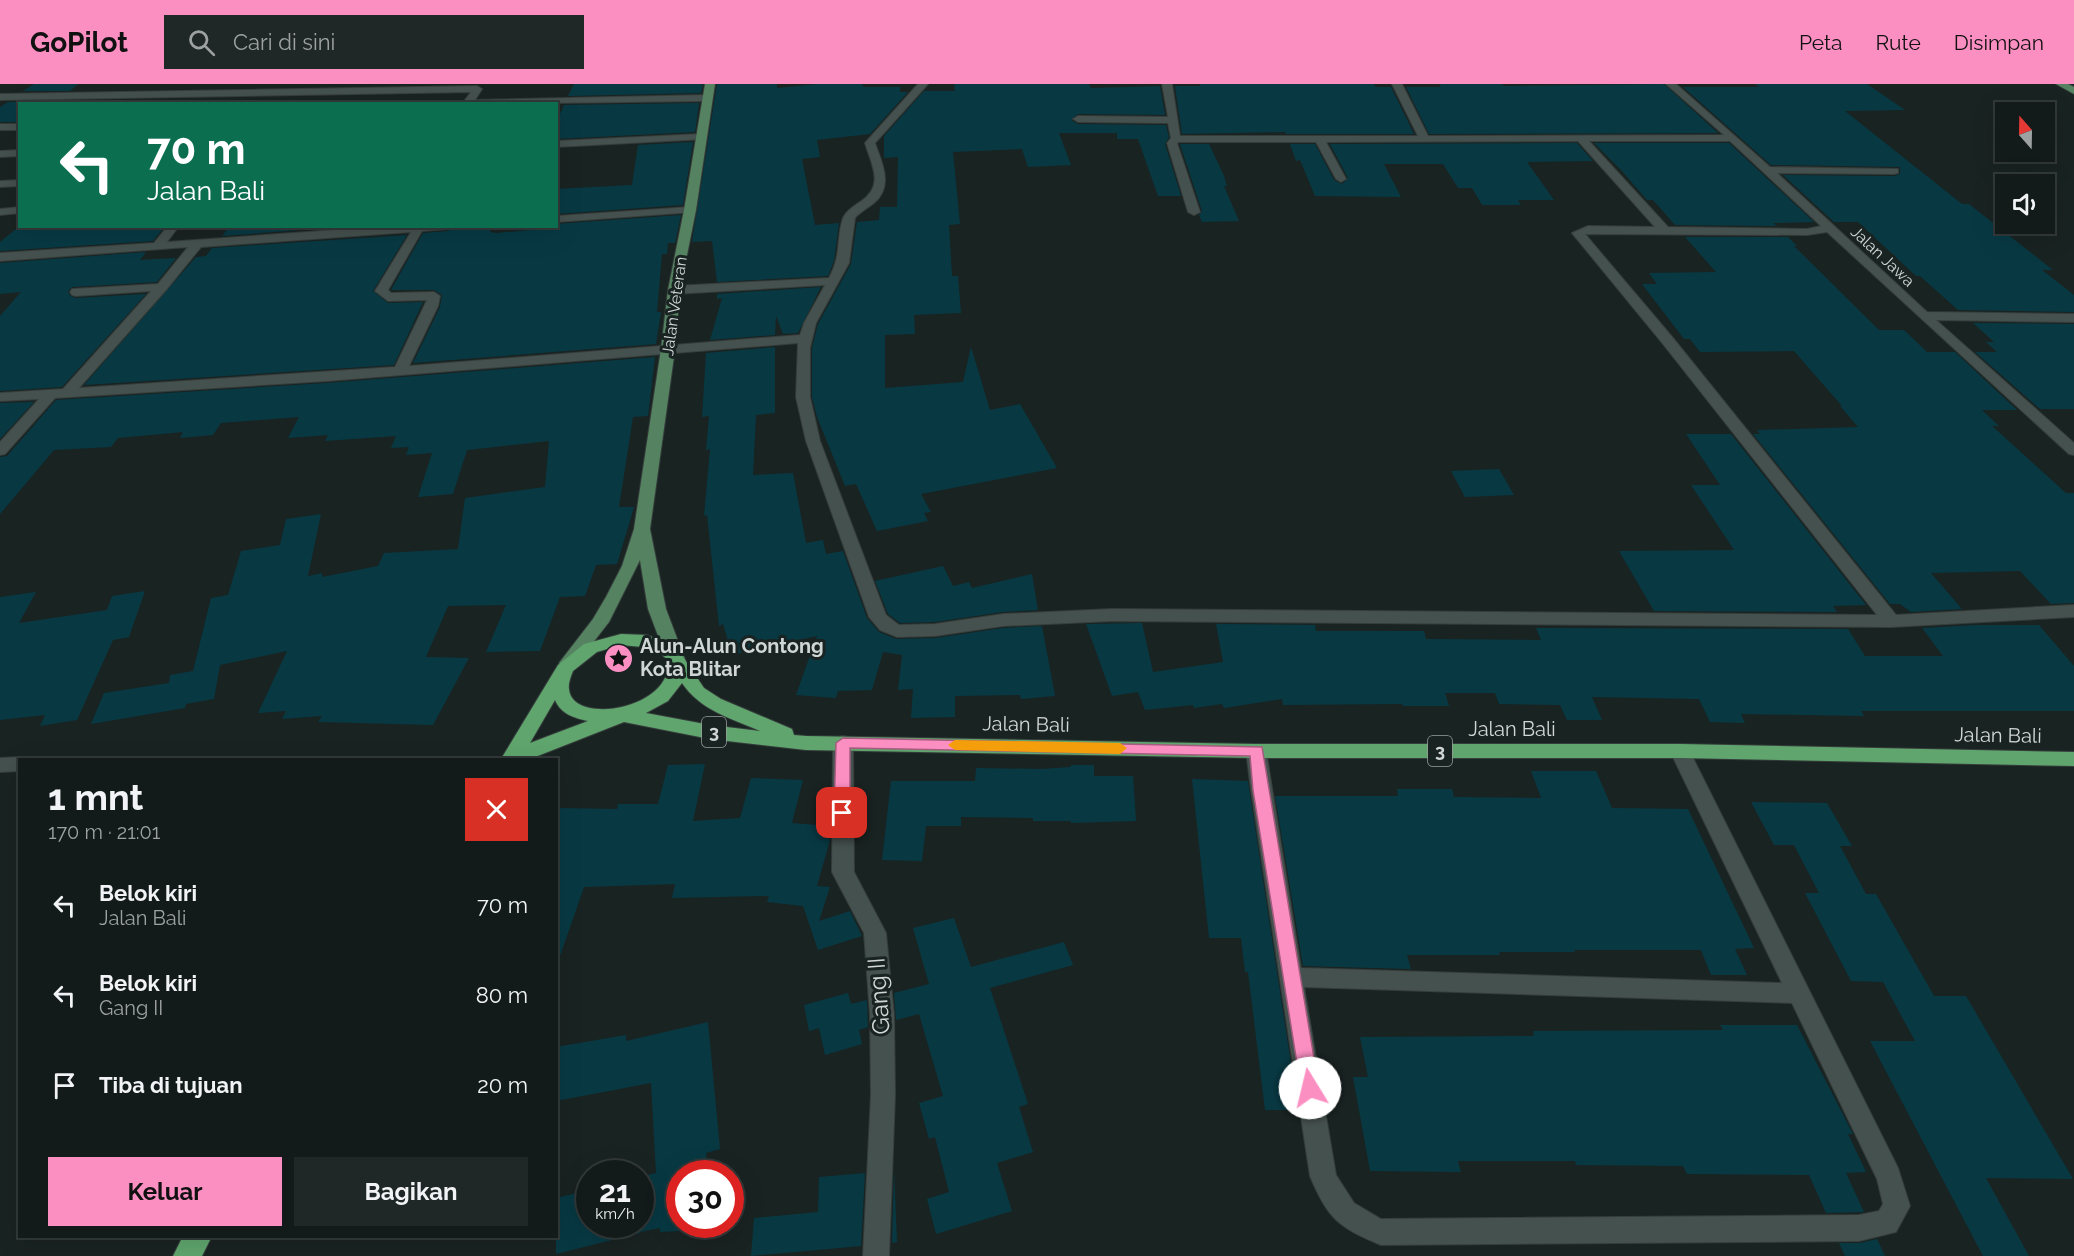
<!DOCTYPE html>
<html lang="id">
<meta charset="utf-8">
<style>
:root{--surface:#131a1a;--page:#202727;--text:#f1f3f6;--muted:#9da1a2;--line:#323839;--accent:#fc8fc2}
body{margin:0;font-family:Raleway,sans-serif;background:var(--page);color:var(--text);height:100vh;display:flex;flex-direction:column;font-size:22px;white-space:nowrap}
*{box-sizing:border-box;margin:0}
p{font-size:20px;color:var(--muted)}
.icon{flex:none;width:33px;height:33px;fill:none;stroke:currentColor;stroke-width:2;stroke-linecap:round;stroke-linejoin:round}
.map{position:relative;flex:1;overflow:hidden}
.drawer{position:absolute;left:18px;top:674px;width:540px;height:480px;display:flex;flex-direction:column;background:var(--surface);border-radius:0px;box-shadow:0 6px 24px #0002,0 0 0 2px var(--line)}
.drawer>*{flex:none}
.guide{position:absolute;left:18px;top:18px;width:540px;height:126px;border-radius:0px;box-shadow:0 6px 24px #0002,0 0 0 2px var(--line);background:#0b6e4f;color:#fff;overflow:hidden}
.needle{width:39px;rotate:340deg}
.controls{position:absolute;left:1995px;top:18px;display:grid;gap:12px}
.controls a{display:grid;place-items:center;width:60px;height:60px;border-radius:0px;background:var(--surface);box-shadow:0 6px 24px #0002,0 0 0 2px var(--line);font-size:30px}
.speed{position:absolute;left:576px;top:1076px;display:flex;gap:12px;font-size:30px;font-weight:700;text-align:center}
.speed>*{display:grid;place-content:center;width:78px;height:78px;border-radius:50%;background:var(--surface);box-shadow:0 6px 24px #0002,0 0 0 2px var(--line);line-height:1}
.speed small{font-size:15px;font-weight:400}
.speed .limit{border:9px solid #d22;background:#fff;color:#111}
.pin{position:absolute;display:grid;place-items:center;width:51px;height:51px;color:#fff;margin:-26px;border-radius:12px;box-shadow:0 3px 9px #0006}
.me{position:absolute;width:66px;margin:-33px;rotate:351deg;stroke-linejoin:round;filter:drop-shadow(0 0 4px #0008)}
.turn{display:flex;align-items:center;gap:21px;height:126px;padding:0 30px;font-size:27px}
.turn .icon{width:78px;height:78px;stroke-width:2.5}
.turn b{display:block;font-size:42px;line-height:51px}
.round{display:grid;place-items:center;flex:none;width:63px;height:63px;border-radius:0px;background:var(--page)}
.head{display:flex;align-items:center;justify-content:space-between;height:102px;padding:0 30px}
h1{font-size:36px;font-weight:700;line-height:45px}
.primary-button{display:flex;gap:12px;margin-top:auto;padding:12px 30px}
.primary-button a{flex:1;height:69px;border-radius:0px;background:var(--accent);color:#111;font-size:24px;font-weight:700;line-height:69px;text-align:center}
.primary-button a+a{background:var(--page);color:var(--text)}
ul{padding:0;list-style:none}
li{display:flex;align-items:center;gap:18px;height:90px;padding:0 30px}
li div{flex:1}
li b{display:block;font-size:22px}
li em{font-style:normal}
header{display:flex;align-items:center;gap:36px;box-sizing:border-box;height:84px;padding:0 30px;background:var(--accent);color:#111}
header strong{font-size:28px}
nav{display:flex;gap:33px;margin-inline-start:auto;font-size:21px}
.search{width:420px;height:54px;background:var(--page);display:flex;align-items:center;gap:15px;box-sizing:border-box;padding:0 21px;border-radius:0px;color:var(--muted);font-size:22px}
.map>svg:first-child{display:block}
.building{fill:#083943}
.lines{fill:none;stroke-linecap:round;stroke-linejoin:round}
.minor-casing{stroke:#353d3b;stroke-width:2}
.major-casing{stroke:#353d3b;stroke-width:2}
.highway-casing{stroke:#353d3b;stroke-width:2}
.minor{fill:#45514e;fill-rule:evenodd}
.major{fill:#558361;fill-rule:evenodd}
.highway{fill:#5fa56d;fill-rule:evenodd}
.route{fill:#fc8fc2;stroke:#a45d7e;stroke-width:1.5}
.slow{fill:#f59e0b}
.labels{text-anchor:middle;stroke-width:6;stroke-linejoin:round;paint-order:stroke}
.far-street-label{font-size:16px;fill:#d0d6d5;stroke:#192322}
.shield{fill:#192322;stroke:#99a09f;stroke-width:1.5}
.shield-label{font-size:18px;font-weight:bold;fill:#d0d6d5}
.poi-label{font-size:20px;font-weight:bold;fill:#d0d6d5;stroke:#192322;text-anchor:start}
.street-label{font-size:20px;fill:#d0d6d5;stroke:#192322}
.near-street-label{font-size:24px;fill:#d0d6d5;stroke:#192322}
</style>
<header>
<strong>GoPilot</strong>
<div class="search"><svg class="icon" aria-label="search" viewBox="0 0 24 24"><circle cx="10" cy="10" r="6"/><path d="M15 15l6 6"/></svg>Cari di sini</div>
<nav><a>Peta</a><a>Rute</a><a>Disimpan</a></nav>
</header>
<div class="map">
<svg width="2074" height="1172" viewBox="0 0 2074 1172">
<rect width="100%" height="100%" fill="#192322"/>
<!-- building -->
<g class="building">
<polygon points="34,0 78,0 70,7 23,7"/>
<polygon points="574,0 703,0 701,9 568,12"/>
<polygon points="717,0 777,0 777,4 817,0 862,0 864,3 900,3 900,8 908,8 870,50 817,56 820,73 802,75 815,141 839,139 834,177 828,192 717,198 712,157 692,158"/>
<polygon points="954,0 1089,0 1091,4 1160,2 1165,31 1078,30 1071,36 1078,40 1166,41 1169,53 1165,60 1181,112 1158,112 1138,55 1117,55 1117,49 1059,49 1071,81 1028,83 1022,65 953,68 960,140 949,141 952,192 958,192 961,229 914,231 915,250 885,251 885,304 963,298 971,263 990,326 1020,320 1057,384 921,410 931,428 924,429 928,437 877,447 856,400 845,402 817,333 812,313 812,264 818,240 851,180 857,138 879,136 880,123 897,123 898,73 884,74 884,52 924,7 955,7"/>
<polygon points="1200,0 1374,0 1376,3 1391,3 1414,50 1286,50 1285,48 1182,50 1175,2 1200,2"/>
<polygon points="1439,0 1502,0 1504,2 1664,0 1718,49 1429,50 1406,3 1441,3"/>
<polygon points="1755,0 1867,0 1905,26 1845,27 1962,120 1969,120 2053,186 2042,186 2074,211 2074,228 1958,226 1920,192 1916,192 1858,138 1834,138 1783,91 1894,92 1900,90 1900,83 1771,81 1683,3 1759,3"/>
<polygon points="57,17 54,20 20,20 20,38 0,38 0,23 8,18"/>
<polygon points="699,19 695,48 556,55 556,39 564,21"/>
<polygon points="693,58 683,121 556,130 556,105 632,101 638,61"/>
<polygon points="1577,59 1593,77 1527,78 1554,116 1518,116 1521,121 1482,121 1472,104 1458,104 1443,80 1384,80 1401,113 1315,112 1300,76 1296,77 1290,60 1315,60 1334,96 1342,100 1348,94 1330,60"/>
<polygon points="1594,59 1729,59 1814,138 1773,139 1777,142 1675,141 1653,116 1647,116 1621,86"/>
<polygon points="1180,60 1209,60 1224,92 1227,102 1224,102 1239,137 1202,138 1199,131 1202,127"/>
<polygon points="681,131 675,159 668,159 667,170 662,170 657,228 661,228 656,260 413,279 440,223 442,211 434,206 391,206 423,149 448,147 455,142 492,142 490,148 496,149 556,144 556,140"/>
<polygon points="20,142 165,142 153,157 0,167 0,158"/>
<polygon points="230,142 353,142 222,152"/>
<polygon points="407,151 373,207 388,219 423,218 394,281 84,301 196,173 206,172 212,164"/>
<polygon points="1685,153 1788,153 1797,162 1794,162 1879,246 1904,246 1927,268 1955,268 2017,326 1982,326 1999,342 1992,342 2066,409 2074,409 2074,519 2051,520 2020,487 1931,489 1962,525 1911,528 1900,520 1890,520 1753,350 1760,350 1757,346 1858,343 1840,322 1842,322 1794,267 1700,268 1690,255 1684,255 1642,200 1657,200 1649,189 1716,188"/>
<polygon points="146,168 140,176 176,174 157,198 72,203 68,207 70,212 76,214 146,210 62,303 0,307 0,232 21,208 0,210 0,179"/>
<polygon points="821,203 798,249 783,250 776,232 775,251 710,256 722,214 717,215 717,210"/>
<polygon points="1973,239 2074,240 2074,325 2040,325 1975,268 1997,268 1986,258 1994,258"/>
<polygon points="775,263 775,329 756,331 753,391 793,389 806,459 823,456 826,470 843,467 867,534 879,548 896,555 935,554 1003,544 1042,542 1055,612 1021,615 1020,611 955,612 955,633 911,634 913,605 898,606 902,571 883,568 872,606 838,607 836,614 796,611 817,552 732,571 723,540 719,542 707,431 704,432 710,365 706,366 709,332 702,333 706,269"/>
<polygon points="655,273 648,332 633,333 619,423 634,423 617,480 596,481 585,512 560,513 540,567 486,568 506,521 448,522 426,573 469,574 433,641 318,638 322,632 282,635 286,627 258,629 287,567 220,581 214,615 186,620 185,624 91,640 104,609 169,599 170,591 193,587 211,514 228,511 241,467 280,461 286,435 321,430 308,492 322,489 322,493 378,482 384,469 458,465 465,414 545,403 549,357 467,366 453,410 418,413 432,369 406,371 409,363 391,364 396,352 325,357 328,351 288,354 299,333 221,339 213,351 180,354 183,348 118,354 111,363 54,366 0,430 0,373 7,372 56,316 327,299"/>
<polygon points="34,318 0,355 0,319"/>
<polygon points="1686,350 1731,350 1866,521 1833,522 1837,528 1654,527 1619,467 1734,466 1691,401 1720,401"/>
<polygon points="1499,385 1514,411 1465,413 1451,387"/>
<polygon points="943,482 953,502 969,498 972,504 1032,490 1038,526 1003,528 935,538 900,539 888,530 875,497"/>
<polygon points="145,507 129,553 113,556 77,636 40,642 45,631 0,636 0,513 36,508 19,539 107,526 112,512"/>
<polygon points="1142,539 1153,588 1223,578 1216,540 1315,541 1316,547 1424,547 1426,555 1541,556 1536,544 1848,545 1865,572 1943,572 1922,544 1976,541 2039,541 2074,582 2074,627 1861,627 1864,632 1741,630 1745,639 1710,638 1699,615 1592,613 1602,636 1567,636 1560,621 1499,620 1495,609 1445,609 1449,622 1403,622 1402,620 1283,621 1282,615 1224,624 1222,620 1194,624 1193,621 1145,626 1138,608 1112,612 1086,540"/>
<polygon points="705,680 693,737 740,734 751,694 803,696 792,739 830,742 830,756 817,802 830,803 819,837 850,827 862,852 818,866 803,822 767,818 769,812 672,814 675,800 584,803 560,872 556,871 556,724 617,725 618,720 658,720 668,681"/>
<polygon points="1071,681 1094,681 1094,692 1133,692 1136,737 1071,739 1071,737 1033,737 1033,734 961,733 961,742 926,742 922,777 882,776 891,697 975,697 976,684 1041,685 1071,683"/>
<polygon points="1531,687 1596,687 1612,724 1688,725 1754,864 1735,865 1747,891 1711,891 1701,866 1574,866 1575,868 1499,868 1500,871 1407,871 1411,885 1303,882 1275,712 1398,712 1397,705 1452,705 1454,713 1541,714"/>
<polygon points="1192,695 1248,697 1298,1026 1265,1026 1248,888 1245,888 1241,854 1209,854"/>
<polygon points="1751,718 1827,719 1852,762 1840,762 1866,810 1876,810 1934,912 1966,912 2073,1095 1986,1094 2029,1172 1983,1172 1870,957 1915,957 1883,898 1851,897 1805,809 1819,809 1794,761 1774,761"/>
<polygon points="954,834 971,883 1064,858 1073,881 990,904 1028,1020 1019,1023 1033,1068 997,1079 1012,1127 936,1150 927,1115 949,1108 935,1053 929,1055 919,1019 943,1012 919,930 896,936 894,909 929,900 913,844"/>
<polygon points="848,909 851,920 867,916 868,943 859,946 862,960 825,971 819,944 809,947 804,921"/>
<polygon points="708,938 720,1065 706,1069 707,1089 680,1089 680,1147 660,1148 660,1144 640,1148 640,1093 656,1089 651,999 556,1017 556,963 626,951 626,957"/>
<polygon points="1720,941 1797,941 1853,1050 1848,1050 1866,1088 1846,1089 1864,1128 1826,1129 1809,1091 1687,1090 1683,1082 1576,1081 1575,1077 1458,1077 1461,1088 1370,1087 1353,993 1368,993 1360,953 1534,952 1533,947 1723,946"/>
<polygon points="894,1086 897,1158 892,1159"/>
<polygon points="865,1089 861,1162 751,1172 754,1134 818,1128 819,1093"/>
<polygon points="590,1106 590,1140 639,1140 640,1149 556,1170 556,1114"/>
<polygon points="1877,1155 1885,1172 1845,1172 1839,1159 1860,1159"/>
</g>
<g class="lines">
<defs>
<g id="minor">
<path d="M918,0H928L875,59C882,79 894,102 874,119C868,124 860,128 855,134L849,179L816,239L810,264V313L820,357L886,531L899,541L935,540L1003,530L1112,525L1877,531L1663,260L1572,149L1588,142L1655,143L1578,57L1326,58L1346,95L1341,98L1336,95L1316,58H1179L1177,59L1200,128L1194,131L1188,128L1167,59L1171,54L1168,39L1078,38L1073,35L1078,32L1168,33L1162,0H1172L1180,52H1418L1392,0H1402L1428,52L1724,51L1666,0H1676L1770,83L1898,85V89L1894,90L1777,89L1927,228L2074,230V238L1936,236L2074,359V371L2069,370L1827,148L1807,151L1585,150L1673,254L1896,531L2074,521V533L1891,543L1112,537L1003,542L935,552L897,553L880,546L869,533L806,357L796,313L798,259L327,297L55,314L5,370L0,371V358L39,315L0,317V309L63,305L151,207L76,212L72,211L70,208L72,205L158,200L188,163L0,177V169L154,159L168,142H179L167,158L392,142H453L448,145L422,147L388,206L391,209L434,208L440,212L438,222L409,282L800,251L804,239L825,201L674,210L668,206L674,202L829,194C842,170 836,155 843,134C846,127 854,122 860,118C885,102 872,82 865,59ZM1589,57H1730L1821,142L1807,145L1668,143ZM411,148L375,207L388,217L427,216L395,283L79,304L166,206L201,163Z"/>
<polygon points="477,2 482,5 475,16 707,11 712,14 707,17 468,20 465,16 471,8 0,16 0,10"/>
<rect x="0" y="40" width="20" height="6"/>
<polygon points="701,50 706,53 705,55 556,63 556,57"/>
<polygon points="20,66 20,72 0,73 0,67"/>
<polygon points="20,96 20,102 0,103 0,97"/>
<polygon points="20,123 20,129 0,131 0,125"/>
<polygon points="690,123 694,124 694,128 556,138 556,132"/>
<polygon points="843,652 850,654 853,659 854,788 886,849 894,931 895,1011 889,1172 863,1172 871,1011 870,931 864,849 832,788 833,659 836,654"/>
<path d="M1256,660L1263,662L1266,667L1301,884L1782,899L1670,667L1673,662L1680,660L1687,662L1898,1084L1910,1122L1896,1148L1859,1157L1381,1161C1338,1143 1328,1135 1310,1092L1251,706L1246,667L1249,662ZM1304,903L1792,919L1877,1095L1883,1120L1879,1127L1859,1131L1381,1135L1354,1119L1336,1091Z"/>
<polygon points="20,673 27,675 20,675 20,687 0,688 0,674"/>
</g>
<g id="major">
<polygon points="705,0 715,0 696,126 680,206 675,265 650,445 666,525 686,578 683,582 671,582 668,578 648,525 640,476 609,538 574,583 562,583 559,579 593,535 606,513 622,482 634,445 661,265 668,206 684,126"/>
<polygon points="2056,0 2068,0 2074,3 2074,10"/>
</g>
<g id="highway">
<path d="M621,550L647,551L675,561L704,604L721,615L792,645L794,651L806,652L1256,660H1680L2074,668V682L1680,674H1256L806,666L710,655L624,638L530,675H501L558,581L584,560ZM621,561L653,564L667,575C677,624 572,643 569,605C568,600 571,592 573,587L597,568ZM682,599C700,626 730,634 760,647L710,641L646,629L668,617ZM555,616C561,630 574,634 588,637L530,659Z"/>
<polygon points="183,1152 212,1152 202,1172 173,1172"/>
</g>
</defs>
<!-- minor casing -->
<use href="#minor" class="minor-casing"/>
<!-- major casing -->
<use href="#major" class="major-casing"/>
<!-- highway casing -->
<use href="#highway" class="highway-casing"/>
<!-- minor -->
<use href="#minor" class="minor"/>
<!-- major -->
<use href="#major" class="major"/>
<!-- highway -->
<use href="#highway" class="highway"/>
</g>
<!-- route -->
<polygon class="route" points="843,654 1262,663 1319,1004 1316,1010 1310,1012 1303,1010 1301,1004 1253,706 1250,672 850,664 850,729 847,733 837,733 834,729 836,659"/>
<!-- slow -->
<polygon class="slow" points="955,656 1120,659 1127,664 1120,670 955,666 948,661"/>
<!-- icons -->
<defs>
<symbol id="sight-disc" viewBox="-11 -11 22 22"><circle r="9.5" fill="#fc8fc2" stroke="#192322"/><path d="M0-6L1.8-2.2L6-1.7L2.9 1.2L3.7 5.4L0 3.3L-3.7 5.4L-2.9 1.2L-6-1.7L-1.8-2.2Z" fill="#111"/></symbol>
</defs>
<g fill-rule="evenodd">
<use href="#sight-disc" x="602" y="558" width="33" height="33"/>
</g>
<g class="labels">
<!-- far-street labels -->
<g class="far-street-label">
<text transform="translate(1883 172) rotate(43)" y="6">Jalan Jawa</text>
<text transform="translate(674 222) rotate(-82)" y="6">Jalan Veteran</text>
</g>
<!-- shield labels -->
<g class="shield">
<rect x="702" y="633" width="24" height="30" rx="4.5"/>
<rect x="1428" y="652" width="24" height="30" rx="4.5"/>
</g>
<g class="shield-label">
<text x="714" y="654">3</text>
<text x="1440" y="673">3</text>
</g>
<!-- poi labels -->
<g class="poi-label">
<text x="640" y="569">Alun-Alun Contong<tspan x="640" dy="23">Kota Blitar</tspan></text>
</g>
<!-- street labels -->
<g class="street-label">
<text transform="translate(1026 640) rotate(1)" y="7">Jalan Bali</text>
<text x="1512" y="652">Jalan Bali</text>
<text transform="translate(1998 651) rotate(1)" y="7">Jalan Bali</text>
</g>
<!-- near-street labels -->
<g class="near-street-label">
<text transform="translate(879 912) rotate(-94)" y="8">Gang II</text>
</g>
</g>
</svg>
<div class="controls">
<a><svg class="needle" viewBox="-14 -14 28 28"><path d="M0-13l5 13h-10z" fill="#e53935"/><path d="M0 13l5-13h-10z" fill="#9da1a2"/></svg></a>
<a><svg class="icon" aria-label="sound" viewBox="0 0 24 24"><path d="M4 9h4l5-4v14l-5-4H4zM17 9q2 3 0 6"/></svg></a>
</div>
<div class="speed"><div>21<small>km/h</small></div><div class="limit">30</div></div>
<div class="pin" style="left:842px;top:729px;background:#d93025"><svg class="icon" aria-label="arrive" viewBox="0 0 24 24"><path d="M6 21V4h12l-3 4 3 4H6"/></svg></div>
<svg class="me" style="left:1310px;top:1004px" viewBox="-20 -20 40 40"><circle r="19" fill="#fff"/><path d="M0-13L10 11 0 6-10 11z" fill="#fc8fc2"/></svg>
<div class="guide">
<div class="turn"><svg class="icon" aria-label="left" viewBox="0 0 24 24"><path d="M17 20v-9H6M10 6l-5 5 5 5"/></svg><div><b>70 m</b>Jalan Bali</div></div>
</div>
<section class="drawer">
<div class="head"><div><h1>1 mnt</h1><p>170 m · 21:01</p></div><a class="round" style="background:#d93025;color:#fff"><svg class="icon" aria-label="close" viewBox="0 0 24 24"><path d="M6 6l12 12M18 6L6 18"/></svg></a></div>
<ul>
<li><svg class="icon" aria-label="left" viewBox="0 0 24 24"><path d="M17 20v-9H6M10 6l-5 5 5 5"/></svg><div><b>Belok kiri</b><p>Jalan Bali</p></div><em>70 m</em></li>
<li><svg class="icon" aria-label="left" viewBox="0 0 24 24"><path d="M17 20v-9H6M10 6l-5 5 5 5"/></svg><div><b>Belok kiri</b><p>Gang II</p></div><em>80 m</em></li>
<li><svg class="icon" aria-label="arrive" viewBox="0 0 24 24"><path d="M6 21V4h12l-3 4 3 4H6"/></svg><div><b>Tiba di tujuan</b></div><em>20 m</em></li>
</ul>
<div class="primary-button"><a>Keluar</a><a>Bagikan</a></div>
</section>
</div>
